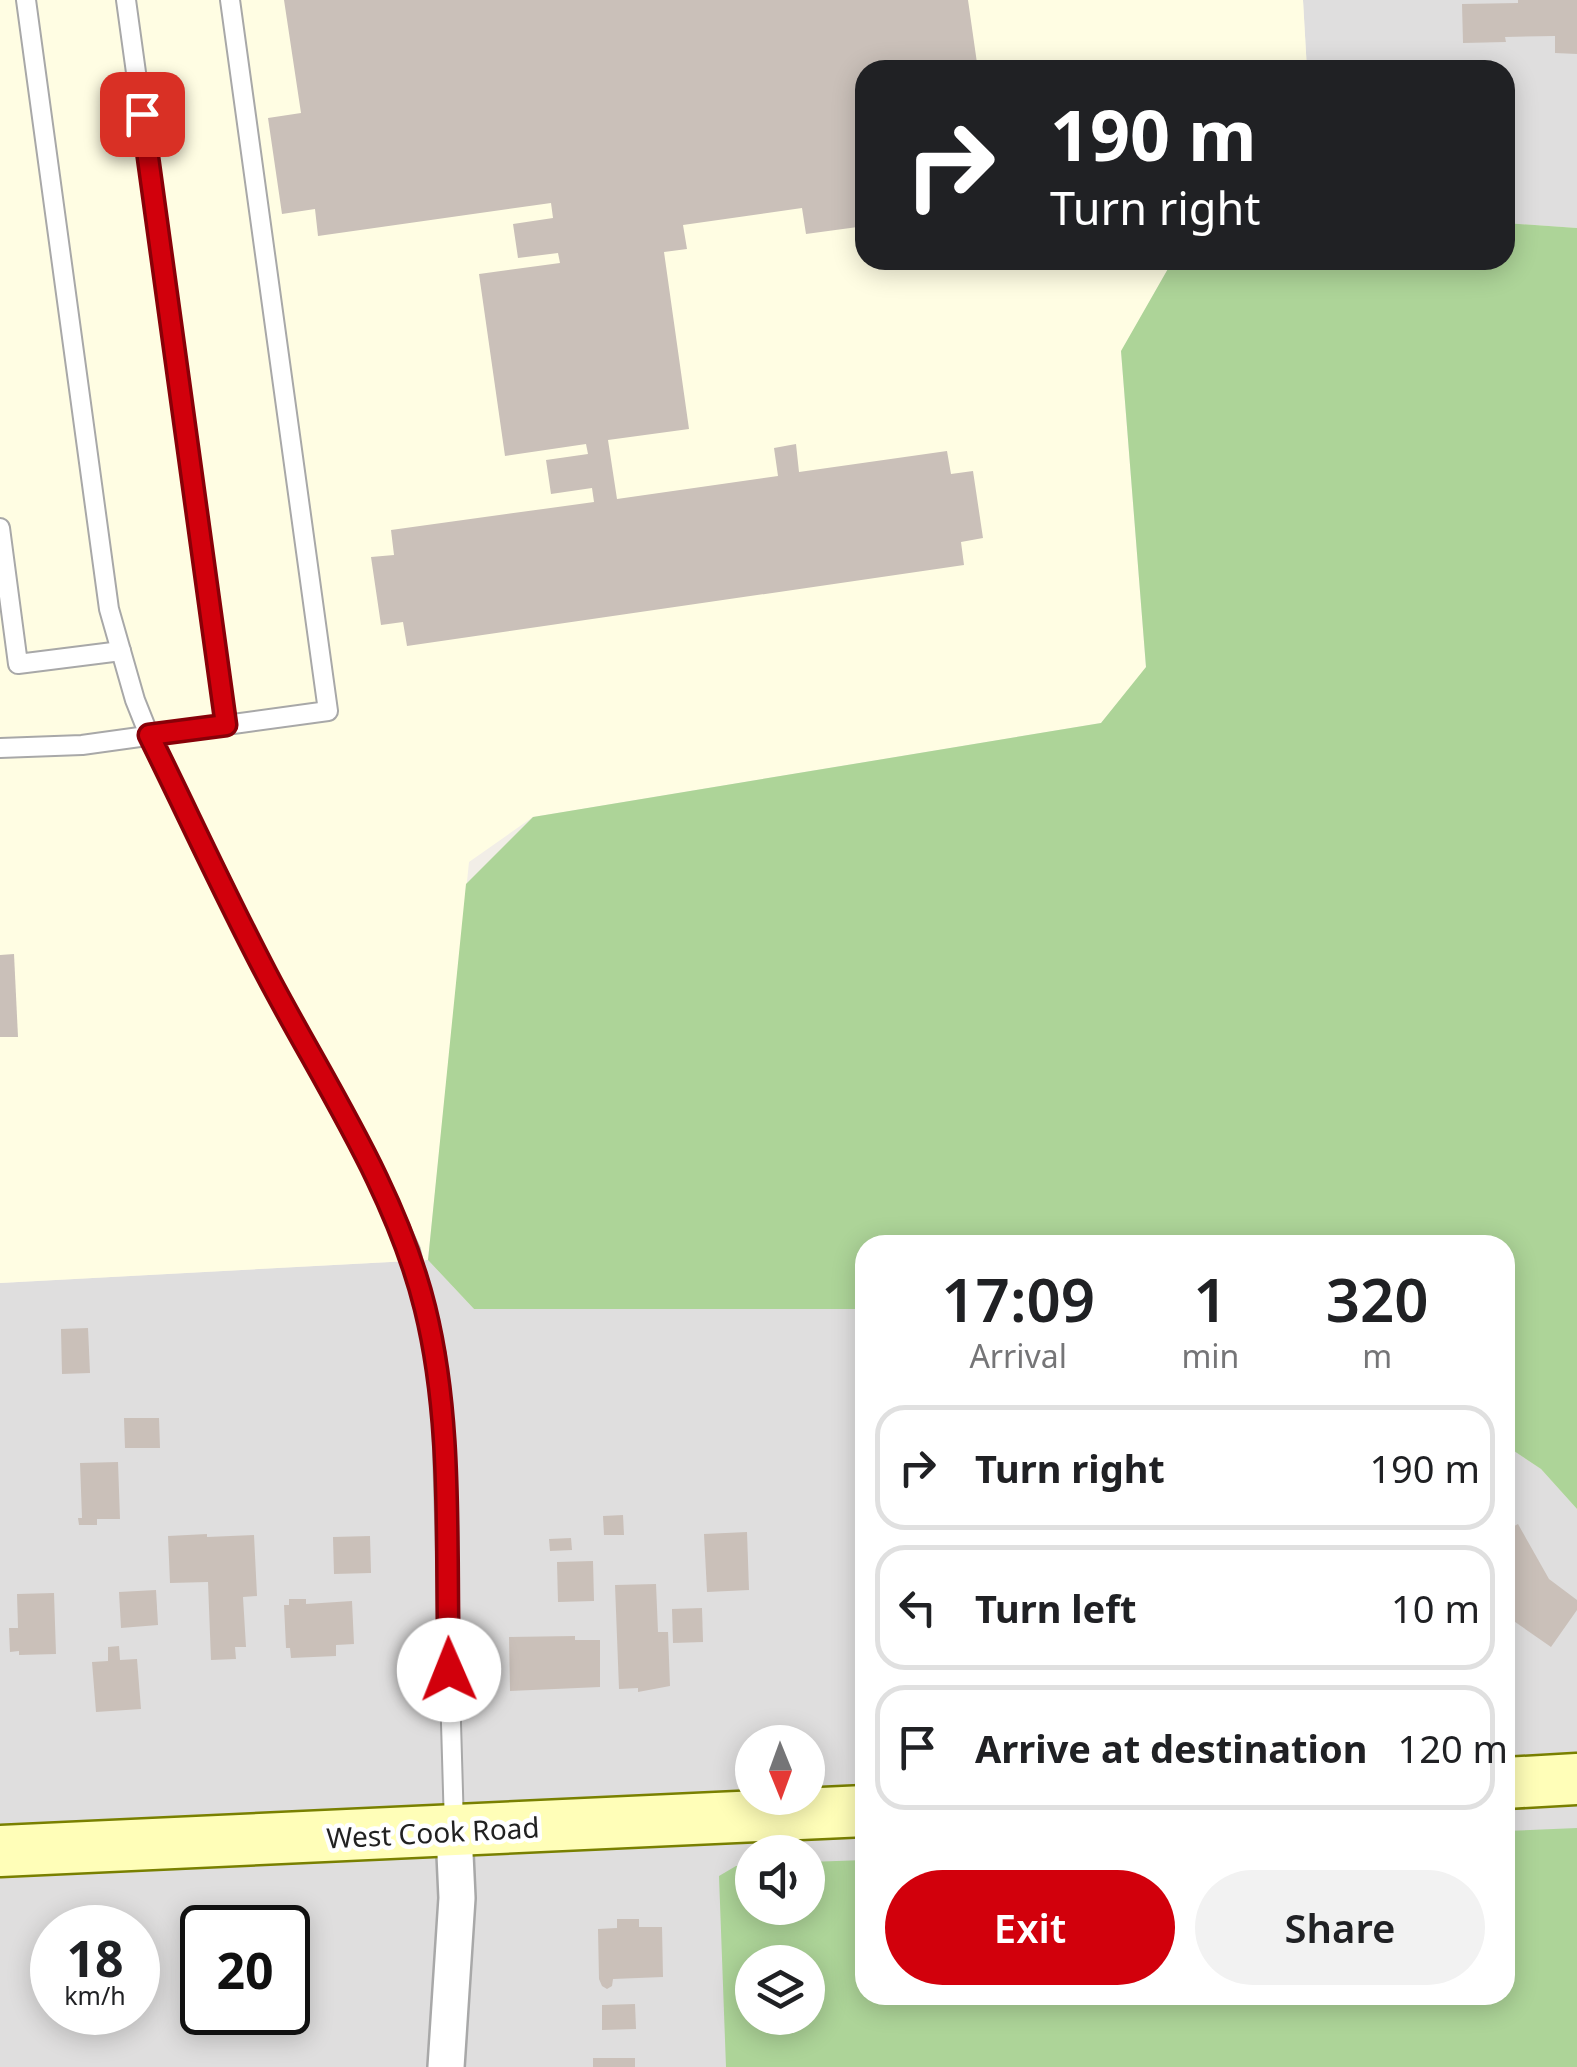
<!DOCTYPE html>
<style>
:root{--surface:#fff;--page:#f2f2f2;--text:#202124;--muted:#757577;--line:#e0e0e0;--accent:#d2000c}
body{margin:0;font-family:"Noto Sans",sans-serif;background:var(--page);color:var(--text);height:100vh;display:flex;flex-direction:column;font-size:38px;white-space:nowrap}
*{box-sizing:border-box;margin:0}
p{font-size:32px;color:var(--muted)}
.icon{flex:none;width:55px;height:55px;fill:none;stroke:currentColor;stroke-width:2;stroke-linecap:round;stroke-linejoin:round}
.map{position:relative;flex:1;overflow:hidden}
.side{position:absolute;left:855px;top:1235px;width:660px;height:770px;display:flex;flex-direction:column;background:var(--surface);border-radius:30px;box-shadow:0 5px 25px #0003}
.side>*{flex:none}
.banner{position:absolute;left:855px;top:60px;width:660px;height:210px;border-radius:30px;box-shadow:0 5px 25px #0003;background:#202124;color:#fff;overflow:hidden}
.needle{width:65px;rotate:179deg}
.buttons{position:absolute;left:735px;top:1725px;display:grid;gap:20px}
.buttons a{display:grid;place-items:center;width:90px;height:90px;border-radius:50%;background:var(--surface);box-shadow:0 5px 25px #0003;font-size:50px}
.speed{position:absolute;left:30px;top:1905px;display:flex;gap:20px;font-size:50px;font-weight:700;text-align:center}
.speed>*{display:grid;place-content:center;width:130px;height:130px;border-radius:50%;background:var(--surface);box-shadow:0 5px 25px #0003;line-height:1}
.speed small{font-size:25px;font-weight:400}
.speed .limit{border:5px solid #111;border-radius:15px;background:#fff;color:#111}
.pin{position:absolute;display:grid;place-items:center;width:85px;height:85px;color:#fff;margin:-42px;border-radius:20px;box-shadow:0 5px 15px #0006}
.me{position:absolute;width:110px;margin:-55px;rotate:359deg;stroke-linejoin:round;filter:drop-shadow(0 0 8px #0008)}
.turn{display:flex;align-items:center;gap:35px;height:210px;padding:0 30px;font-size:45px}
.turn .icon{width:130px;height:130px;stroke-width:2.5}
.turn b{display:block;font-size:70px;line-height:85px}
.eta{display:flex;justify-content:space-evenly;align-items:center;height:170px;text-align:center}
.eta b{font-size:60px;font-weight:600;line-height:70px}
.primary-button{display:flex;gap:20px;margin-top:auto;padding:20px 30px}
.primary-button a{flex:1;height:115px;border-radius:60px;background:var(--accent);color:#fff;font-size:40px;font-weight:600;line-height:115px;text-align:center}
.primary-button a+a{background:var(--page);color:var(--text)}
ul{padding:0;list-style:none}
li{display:flex;align-items:center;gap:30px;height:125px;margin:0 20px 15px;padding:0 10px;border:5px solid var(--line);border-radius:30px}
li div{flex:1}
li b{display:block;font-size:38px}
li em{font-style:normal}
.map>svg:first-child{display:block}
.residential{fill:#dfdede;fill-rule:evenodd}
.education{fill:#fffde3}
.forest{fill:#add498;fill-rule:evenodd}
.building{fill:#cac0b9}
.lines{fill:none;stroke-linecap:round;stroke-linejoin:round}
.service-casing{stroke:#a8a8a8;stroke-width:22}
.minor-casing{stroke:#a8a8a8;stroke-width:40}
.secondary-casing{stroke:#798000;stroke-width:55}
.service{stroke:#fff;stroke-width:18}
.minor{stroke:#fff;stroke-width:35}
.secondary{stroke:#fffeb8;stroke-width:50}
.route-casing{stroke:#880008;stroke-width:25}
.route{stroke:#d2000c;stroke-width:18}
.labels{text-anchor:middle;stroke-width:9;stroke-linejoin:round;paint-order:stroke}
.street-label{font-size:28px;fill:#212121;stroke:#fff}
</style>
<div class="map">
<svg width="1577" height="2067" viewBox="0 0 1577 2067">
<rect width="100%" height="100%" fill="#f2eee7"/>
<!-- residential -->
<g class="residential">
<polygon points="1303,0 1577,0 1577,228 1505,223 1505,70 1307,70"/>
<path d="M428,1260L474,1309H865V1995H1505V1445L1541,1469L1577,1509V2067H0V1283ZM752,1742H808V1798H752ZM752,1852H808V1908H752ZM52,1928H138V2012H52ZM202,1928H288V2012H202ZM752,1962H808V2018H752Z"/>
</g>
<!-- education -->
<polygon class="education" points="0,0 1303,0 1307,70 865,70 865,260 1173,260 1121,352 1146,668 1101,723 533,817 469,862 428,1260 0,1283"/>
<!-- forest -->
<g class="forest">
<polygon points="1505,223 1577,228 1577,1509 1541,1469 1505,1445 1505,1245 865,1245 865,1309 474,1309 428,1260 466,884 533,817 1101,723 1146,667 1121,351 1173,260 1505,260"/>
<path d="M1577,1828V2067H726L719,1876L736,1866L752,1865V1908H808V1862L865,1860V1995H1505V1831ZM752,1962H808V2018H752Z"/>
</g>
<!-- building -->
<g class="building">
<polygon points="284,0 968,0 978,70 865,70 865,226 806,234 802,208 683,225 687,249 664,252 689,429 608,440 617,499 778,476 774,448 796,444 799,472 947,451 951,474 973,471 983,538 961,542 964,565 407,646 403,622 381,625 371,557 394,555 391,530 594,502 592,488 551,494 546,460 588,454 586,444 505,456 479,274 560,263 558,253 518,258 513,224 553,218 551,203 318,236 315,209 282,214 268,118 301,113"/>
<polygon points="1518,0 1577,0 1577,54 1555,53 1555,36 1505,37 1506,42 1463,43 1462,4 1518,3"/>
<polygon points="14,954 18,1037 0,1037 0,955"/>
<polygon points="88,1328 90,1373 62,1374 61,1329"/>
<polygon points="124,1418 159,1418 160,1448 125,1448"/>
<polygon points="118,1462 120,1519 97,1519 97,1525 79,1525 78,1518 82,1518 80,1463"/>
<polygon points="623,1515 624,1535 604,1535 603,1516"/>
<polygon points="1518,1524 1549,1579 1577,1600 1577,1610 1551,1647 1505,1615 1505,1531"/>
<polygon points="747,1532 749,1590 707,1592 704,1534"/>
<polygon points="207,1534 207,1537 254,1535 257,1596 243,1597 246,1647 235,1647 236,1659 211,1660 208,1582 170,1583 168,1536"/>
<polygon points="370,1536 371,1573 334,1574 333,1537"/>
<polygon points="571,1538 572,1550 550,1551 549,1539"/>
<polygon points="593,1561 594,1601 558,1602 557,1562"/>
<polygon points="656,1584 658,1632 668,1632 670,1686 638,1692 638,1688 619,1689 615,1585"/>
<polygon points="156,1590 158,1625 121,1628 119,1592"/>
<polygon points="54,1593 56,1654 19,1655 19,1651 10,1652 9,1628 18,1628 17,1594"/>
<polygon points="289,1599 306,1599 306,1604 352,1601 354,1644 336,1645 336,1656 291,1658 290,1648 286,1648 284,1605 289,1605"/>
<polygon points="702,1608 703,1642 673,1643 672,1609"/>
<polygon points="575,1636 575,1640 600,1640 600,1687 510,1691 509,1637"/>
<polygon points="119,1646 120,1660 137,1659 141,1709 96,1712 92,1662 108,1661 108,1647"/>
<polygon points="617,1919 639,1919 639,1927 662,1927 663,1977 613,1979 612,1986 607,1989 602,1986 599,1979 598,1929 617,1928"/>
<rect x="288" y="1961" width="12" height="38"/>
<polygon points="635,2004 636,2029 602,2030 602,2005"/>
<rect x="593" y="2058" width="42" height="9"/>
</g>
<g class="lines">
<defs>
<g id="service">
<polyline points="26,0 109,609 135,700 149,735 265,971 380,1183 410,1251 436,1355 442,1414 454,1826"/>
<polyline points="0,528 18,664 121,651"/>
<polyline points="226,725 328,711 230,0"/>
<polyline points="0,748 82,745 226,725 126,0"/>
</g>
<polyline id="minor" points="446,2067 457,1898 454,1832"/>
<g id="secondary">
<polyline points="1505,1783 1577,1779"/>
<polyline points="0,1851 865,1811"/>
</g>
</defs>
<!-- service casing -->
<use href="#service" class="service-casing"/>
<!-- minor casing -->
<use href="#minor" class="minor-casing"/>
<!-- secondary casing -->
<use href="#secondary" class="secondary-casing"/>
<!-- service -->
<use href="#service" class="service"/>
<!-- minor -->
<use href="#minor" class="minor"/>
<!-- secondary -->
<use href="#secondary" class="secondary"/>
</g>
<g class="lines">
<defs>
<path id="route" d="M142,114L226,725L149,735C188,814 225,895 266,973C323,1082 395,1187 425,1308C454,1425 445,1551 449,1670"/>
</defs>
<!-- route casing -->
<use href="#route" class="route-casing"/>
<!-- route -->
<use href="#route" class="route"/>
</g>
<g class="labels">
<!-- street labels -->
<g class="street-label">
<text transform="translate(433 1833) rotate(-3)" y="10">West Cook Road</text>
</g>
</g>
</svg>
<div class="buttons">
<a><svg class="needle" viewBox="-14 -14 28 28"><path d="M0-13l5 13h-10z" fill="#e53935"/><path d="M0 13l5-13h-10z" fill="#757577"/></svg></a>
<a><svg class="icon" aria-label="sound" viewBox="0 0 24 24"><path d="M4 9h4l5-4v14l-5-4H4zM17 9q2 3 0 6"/></svg></a>
<a><svg class="icon" aria-label="layers" viewBox="0 0 24 24"><path d="M12 4l9 5-9 5-9-5zM3 14l9 5 9-5"/></svg></a>
</div>
<div class="speed"><div>18<small>km/h</small></div><div class="limit">20</div></div>
<div class="pin" style="left:142px;top:114px;background:#d93025"><svg class="icon" aria-label="arrive" viewBox="0 0 24 24"><path d="M6 21V4h12l-3 4 3 4H6"/></svg></div>
<svg class="me" style="left:449px;top:1670px" viewBox="-20 -20 40 40"><circle r="19" fill="#fff"/><path d="M0-13L10 11 0 6-10 11z" fill="#d2000c"/></svg>
<div class="banner">
<div class="turn"><svg class="icon" aria-label="right" viewBox="0 0 24 24"><path d="M7 20v-9h11M14 6l5 5-5 5"/></svg><div><b>190 m</b>Turn right</div></div>
</div>
<section class="side">
<div class="eta">
<div><b>17:09</b><p>Arrival</p></div>
<div><b>1</b><p>min</p></div>
<div><b>320</b><p>m</p></div>
</div>
<ul>
<li><svg class="icon" aria-label="right" viewBox="0 0 24 24"><path d="M7 20v-9h11M14 6l5 5-5 5"/></svg><div><b>Turn right</b></div><em>190 m</em></li>
<li><svg class="icon" aria-label="left" viewBox="0 0 24 24"><path d="M17 20v-9H6M10 6l-5 5 5 5"/></svg><div><b>Turn left</b></div><em>10 m</em></li>
<li><svg class="icon" aria-label="arrive" viewBox="0 0 24 24"><path d="M6 21V4h12l-3 4 3 4H6"/></svg><div><b>Arrive at destination</b></div><em>120 m</em></li>
</ul>
<div class="primary-button"><a>Exit</a><a>Share</a></div>
</section>
</div>
